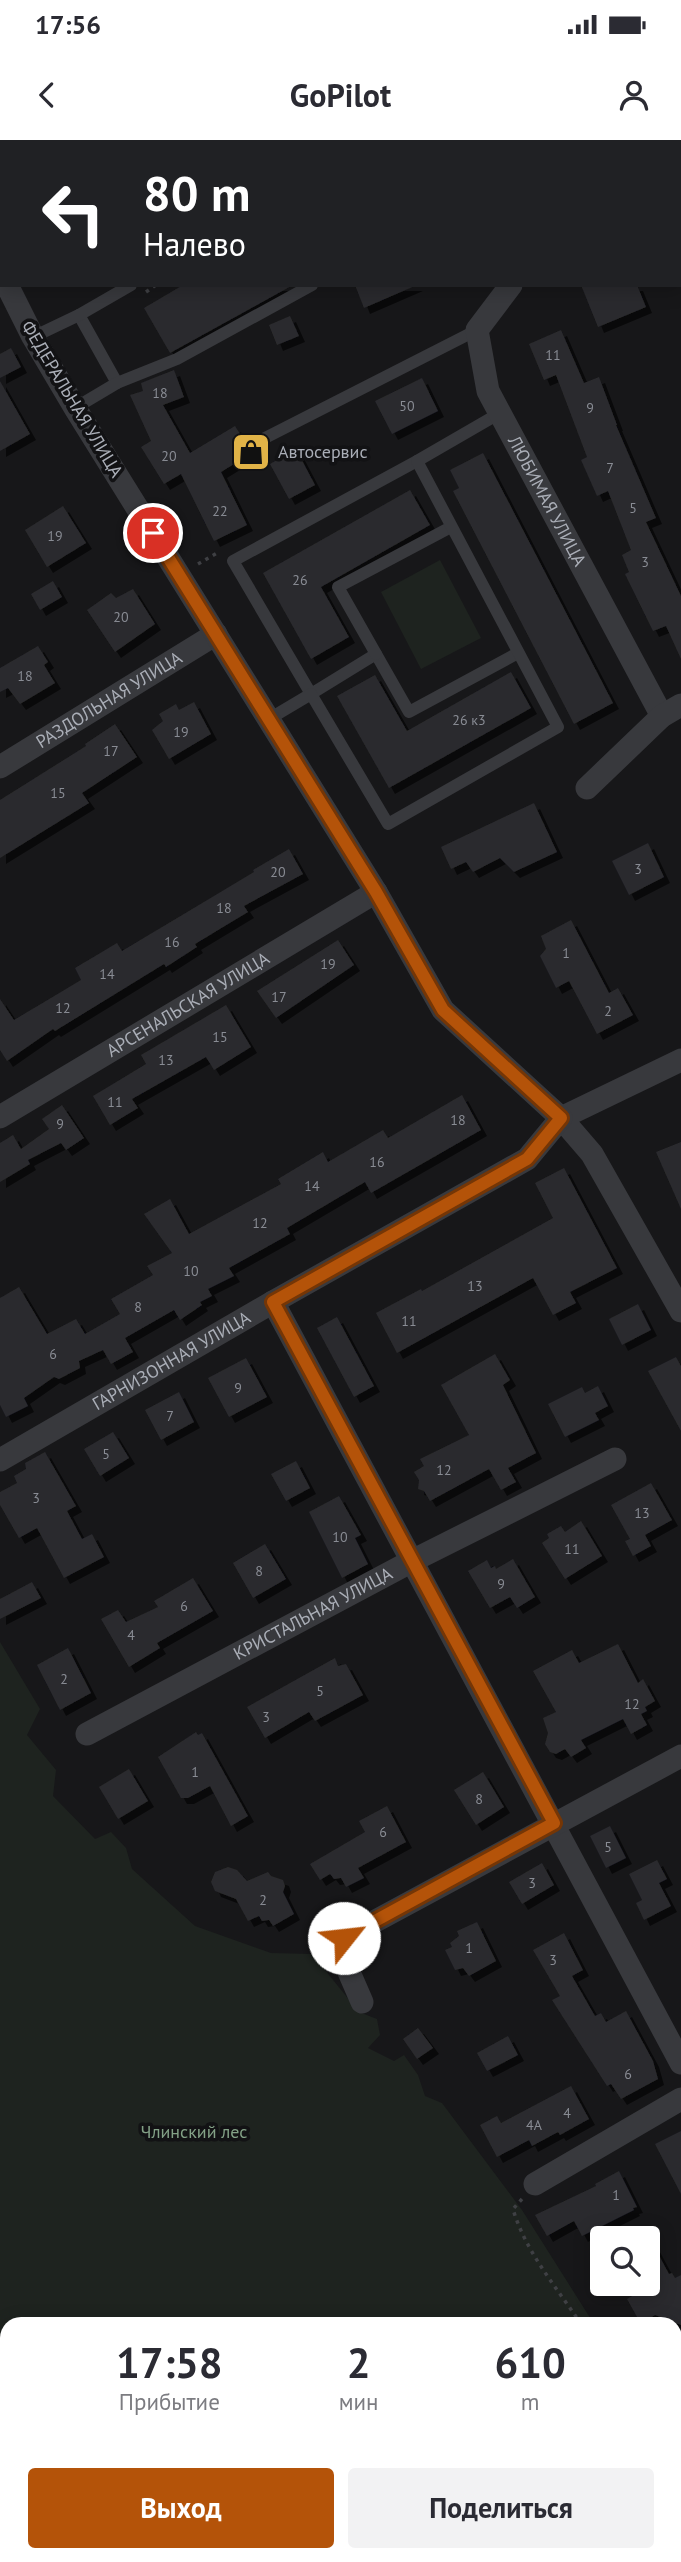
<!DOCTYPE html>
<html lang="ru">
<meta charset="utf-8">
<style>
:root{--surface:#fff;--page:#f2f2f3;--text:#2b2b33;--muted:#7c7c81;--accent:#b45309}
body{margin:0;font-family:"PT Sans",sans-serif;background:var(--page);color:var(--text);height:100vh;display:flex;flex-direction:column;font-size:26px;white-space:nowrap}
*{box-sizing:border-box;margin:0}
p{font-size:23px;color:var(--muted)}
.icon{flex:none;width:38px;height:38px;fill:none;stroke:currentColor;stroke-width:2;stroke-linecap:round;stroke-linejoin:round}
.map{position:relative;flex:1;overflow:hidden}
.details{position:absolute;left:0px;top:2177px;width:682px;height:245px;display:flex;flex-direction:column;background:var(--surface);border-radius:21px 21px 0 0;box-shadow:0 4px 18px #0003}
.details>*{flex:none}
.banner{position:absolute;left:0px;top:0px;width:682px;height:147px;box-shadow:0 4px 18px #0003;background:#202124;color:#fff;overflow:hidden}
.fabs{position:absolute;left:590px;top:2086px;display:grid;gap:14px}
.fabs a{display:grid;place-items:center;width:70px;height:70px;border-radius:7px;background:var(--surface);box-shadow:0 4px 18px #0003;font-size:35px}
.pin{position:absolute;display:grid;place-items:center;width:60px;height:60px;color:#fff;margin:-30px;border:4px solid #fff;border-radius:50%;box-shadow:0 2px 7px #0007}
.me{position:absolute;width:77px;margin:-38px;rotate:61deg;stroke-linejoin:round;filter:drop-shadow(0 0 5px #0008)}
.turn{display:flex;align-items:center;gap:24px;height:147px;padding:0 28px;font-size:32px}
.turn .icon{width:91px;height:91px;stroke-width:2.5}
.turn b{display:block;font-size:49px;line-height:60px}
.eta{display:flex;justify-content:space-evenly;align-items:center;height:119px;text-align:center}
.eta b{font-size:42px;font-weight:700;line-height:49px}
.cta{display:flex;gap:14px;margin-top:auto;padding:14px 28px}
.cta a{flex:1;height:80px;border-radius:7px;background:var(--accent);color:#fff;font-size:28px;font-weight:700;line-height:80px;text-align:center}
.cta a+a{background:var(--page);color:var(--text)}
.status{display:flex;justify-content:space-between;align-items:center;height:49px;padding:0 35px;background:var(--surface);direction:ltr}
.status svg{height:19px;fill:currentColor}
header{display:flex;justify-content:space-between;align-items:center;height:91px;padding:0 28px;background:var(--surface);font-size:32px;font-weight:700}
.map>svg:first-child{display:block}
.green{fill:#1e231f}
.building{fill:#2a2a2d;filter:url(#shadow)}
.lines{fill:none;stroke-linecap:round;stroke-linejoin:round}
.path{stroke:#3f4044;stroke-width:3.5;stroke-dasharray:3.5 5;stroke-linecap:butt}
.service{stroke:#38393d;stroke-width:12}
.minor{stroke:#38393d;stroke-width:23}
.route-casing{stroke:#753606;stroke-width:18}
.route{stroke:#b45309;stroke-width:12}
.labels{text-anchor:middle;stroke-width:7;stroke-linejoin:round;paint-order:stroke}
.number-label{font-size:14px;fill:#898c94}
.street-label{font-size:18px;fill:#aaaeb7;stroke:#121214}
.poi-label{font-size:18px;fill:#aaaeb7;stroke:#121214;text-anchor:start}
.park-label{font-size:18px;fill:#83a186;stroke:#121214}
</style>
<div class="status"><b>17:56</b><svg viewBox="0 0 49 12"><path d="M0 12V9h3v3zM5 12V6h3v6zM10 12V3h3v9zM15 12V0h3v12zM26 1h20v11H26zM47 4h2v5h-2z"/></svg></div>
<header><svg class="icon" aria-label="back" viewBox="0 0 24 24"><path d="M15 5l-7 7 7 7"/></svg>GoPilot<svg class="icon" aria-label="person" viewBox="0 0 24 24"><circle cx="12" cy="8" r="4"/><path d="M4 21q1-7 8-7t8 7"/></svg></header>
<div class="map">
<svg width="681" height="2422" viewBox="0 0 681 2422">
<defs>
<filter id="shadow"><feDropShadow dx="6" dy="6" stdDeviation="0" flood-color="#0009"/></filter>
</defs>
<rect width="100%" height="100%" fill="#171719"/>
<!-- green -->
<g class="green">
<polygon points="440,420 481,498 421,529 381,452"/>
<polygon points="0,1502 40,1569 27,1595 56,1630 53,1656 95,1699 111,1692 126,1708 132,1729 195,1786 271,1813 312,1814 359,1872 377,1879 380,1895 368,1908 394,1921 404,1915 418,1935 425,1956 442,1963 522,2070 594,2184 7,2184 7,2415 676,2415 676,2301 681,2309 681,2422 0,2422"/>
</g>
<!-- building -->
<g class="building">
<polygon points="183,145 293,145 170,213 144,168"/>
<polygon points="355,145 417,145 364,168"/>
<polygon points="581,145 637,145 646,167 598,187"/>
<polygon points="290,176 299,196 277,205 269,185"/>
<polygon points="561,190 584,243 599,237 617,285 616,285 656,378 646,382 681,456 681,519 666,486 653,491 625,434 629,432 622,415 631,410 608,351 597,356 581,320 587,317 556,235 544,240 529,204"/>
<polygon points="11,208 21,227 0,238 0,214"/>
<polygon points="174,230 184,257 163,265 190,313 235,286 252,313 221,332 247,385 214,401 181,334 164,344 141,307 151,301 130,255 143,251 141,243"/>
<polygon points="422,238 438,271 392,294 375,261"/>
<polygon points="0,241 30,294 0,311"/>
<polygon points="296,309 315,345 289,359 270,324"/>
<polygon points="483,313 613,563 574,584 453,351 459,348 450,330"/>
<polygon points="410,350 430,385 321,447 349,497 311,519 263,433"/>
<polygon points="63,366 86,403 47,427 25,390"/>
<polygon points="53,441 62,457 40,470 31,454"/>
<polygon points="133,449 155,484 115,512 87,470 111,453 116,458"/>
<polygon points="38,506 48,522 44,525 55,543 20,564 8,548 0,552 0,528"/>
<polygon points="511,532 531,568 389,648 337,556 375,535 407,591"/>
<polygon points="194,562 211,594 169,619 152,590 163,581 159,574 176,564 179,570"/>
<polygon points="115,584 137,617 82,653 89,663 0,718 0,660 86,606 85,604"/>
<polygon points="534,663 557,712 514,732 500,718 473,732 466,722 451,729 441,707"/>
<polygon points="648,703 664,737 629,755 612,721"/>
<polygon points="289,709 303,734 244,766 248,772 195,804 197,807 166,827 164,824 55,891 53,889 7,921 0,910 0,859 14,880 81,840 75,828 117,803 122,811 254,732 253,730"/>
<polygon points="571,780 609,853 618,848 633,875 597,894 569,841 556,848 540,816 546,809 541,796"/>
<polygon points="338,800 354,825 276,878 257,851"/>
<polygon points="226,865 251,907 214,930 206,917 132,959 138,968 110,985 93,956 146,924 141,915"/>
<polygon points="462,955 481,990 371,1053 365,1042 287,1088 290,1094 229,1128 234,1136 208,1149 212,1156 200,1162 202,1165 180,1180 174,1170 125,1198 133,1212 111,1224 103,1210 79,1221 80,1228 59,1239 54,1237 24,1258 28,1266 6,1277 0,1265 0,1158 19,1147 47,1194 76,1179 85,1194 120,1174 111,1159 153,1135 147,1126 172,1113 144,1074 170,1059 189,1094 281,1044 278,1039 323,1012 328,1022 383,990 388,998"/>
<polygon points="62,965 84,998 66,1010 61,1003 28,1020 30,1024 0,1042 0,1003 13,995 21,1009 49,989 42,979"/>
<polygon points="681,1002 681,1069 656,1012"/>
<polygon points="564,1028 617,1128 570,1152 576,1163 553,1175 533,1138 397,1213 376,1173 421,1149 422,1151 553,1078 535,1043"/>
<polygon points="638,1164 651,1190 622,1205 609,1179"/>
<polygon points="337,1177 374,1246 354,1257 317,1188"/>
<polygon points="495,1214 510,1240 503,1245 536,1313 508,1328 516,1342 501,1350 489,1329 430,1361 424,1351 418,1349 419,1340 414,1332 424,1326 420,1319 469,1295 441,1245"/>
<polygon points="676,1217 681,1226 681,1291 648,1231"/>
<polygon points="246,1218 267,1257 229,1277 208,1238"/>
<polygon points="598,1246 608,1266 595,1273 599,1280 565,1297 548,1264 582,1247 585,1253"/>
<polygon points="179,1252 194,1282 161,1300 145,1270"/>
<polygon points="113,1292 129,1318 100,1336 84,1309"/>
<polygon points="45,1312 76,1366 67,1371 82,1399 92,1394 104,1417 64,1438 37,1388 19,1398 0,1365 0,1352 17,1343 14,1336 26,1329 25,1323"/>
<polygon points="296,1321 310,1348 286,1361 271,1334"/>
<polygon points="651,1343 672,1380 645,1395 651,1406 633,1416 625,1401 630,1399 611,1365"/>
<polygon points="339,1356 361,1395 355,1398 368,1424 342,1438 309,1372"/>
<polygon points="581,1381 602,1416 565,1439 542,1403 549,1398 547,1394 561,1386 565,1392"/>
<polygon points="265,1404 286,1439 253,1458 233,1423"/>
<polygon points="513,1419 535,1457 517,1468 510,1457 490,1468 468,1431 487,1420 491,1428 495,1426 496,1429"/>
<polygon points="193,1438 213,1471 157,1503 160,1508 129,1527 101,1479 118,1470 126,1482 158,1467 154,1461"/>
<polygon points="32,1442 41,1458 0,1479 0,1459"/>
<polygon points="618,1504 638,1543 643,1539 655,1561 645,1567 647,1571 641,1574 647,1585 631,1594 623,1579 581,1600 586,1608 571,1617 565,1609 556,1614 550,1612 545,1604 548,1593 543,1578 556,1572 533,1531 572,1510 579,1523"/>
<polygon points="68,1508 91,1553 60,1570 37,1525"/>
<polygon points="335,1518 338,1526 346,1524 363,1555 315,1581 309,1572 265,1598 247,1567"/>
<polygon points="196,1592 198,1595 202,1593 248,1676 231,1686 210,1646 188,1658 181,1658 158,1617"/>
<polygon points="129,1629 148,1661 118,1679 99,1647"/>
<polygon points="483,1632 504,1667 476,1685 454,1650"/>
<polygon points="387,1666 406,1702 358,1728 364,1738 346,1747 341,1738 334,1739 330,1734 320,1740 310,1724 365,1692 359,1681"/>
<polygon points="610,1686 626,1718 606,1728 590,1696"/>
<polygon points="657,1720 667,1739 659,1743 671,1766 644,1780 636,1763 642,1760 629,1734"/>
<polygon points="542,1723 554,1745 522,1764 509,1742"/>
<polygon points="228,1727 237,1730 247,1741 268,1732 271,1736 283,1740 285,1746 283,1752 294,1774 273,1786 269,1780 262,1781 259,1776 248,1781 236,1759 215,1751 211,1742 215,1732"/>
<polygon points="477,1782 496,1821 469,1836 463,1828 455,1830 445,1810 452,1807 450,1803 459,1796 457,1791"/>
<polygon points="564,1793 583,1830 572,1836 595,1876 601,1873 606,1882 626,1871 653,1921 658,1939 621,1959 611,1944 607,1946 552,1860 560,1856 533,1810"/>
<polygon points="418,1888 433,1908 417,1919 403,1899"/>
<polygon points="508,1896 518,1915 487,1931 477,1913"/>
<polygon points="571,1946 589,1979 560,1995 558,1992 532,2006 529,2000 497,2017 480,1985 497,1976 501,1983"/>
<polygon points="681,1991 681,2054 655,2004"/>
<polygon points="619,2031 637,2067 633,2068 634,2070 582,2096 574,2081 547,2096 535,2075 596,2046 595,2044"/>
<polygon points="648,2095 669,2134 672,2133 675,2138 681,2135 681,2185 655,2175 641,2184 627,2159 648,2147"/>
</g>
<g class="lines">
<!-- path -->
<g class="path">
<polyline points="146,152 156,145"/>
<polyline points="198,424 219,412"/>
<path d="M522,2059L513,2069C525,2111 557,2148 581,2184"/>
<polyline points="676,2310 681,2316"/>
<polyline points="676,2326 681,2319"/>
<polyline points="652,2415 653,2422"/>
</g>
<!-- service -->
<g class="service">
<polyline points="493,0 494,2"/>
<polyline points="559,0 560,2"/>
<polyline points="265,2 266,0"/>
<polyline points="375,2 378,0"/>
<polyline points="79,175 117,243"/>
<polyline points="33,197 79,175 131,145"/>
<polyline points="75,268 117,243 177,219 312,145"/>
<polyline points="261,300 477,190"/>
<polyline points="417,321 233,421 311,554 376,514 409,572 518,513"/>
<polyline points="376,514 338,447 451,387"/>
<polyline points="269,579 311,554 388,684 558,587 417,321 500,273"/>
</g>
<!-- minor -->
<g class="minor">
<polyline points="634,2 635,0"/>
<path id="s1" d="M511,145L477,190L488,251L662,576"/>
<path id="s2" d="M0,627L216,494"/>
<polyline points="587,648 662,576 681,565"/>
<polyline points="681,920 561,978 592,1014 681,1171"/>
<path id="s3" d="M0,977L376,752"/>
<polyline points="273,1162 681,1923"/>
<path id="s4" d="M0,1320L273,1162L527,1019L561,978L443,870L376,752L75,268L33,197L7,145"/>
<path id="s5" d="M87,1594L412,1421L615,1319"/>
<polyline points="362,1862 342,1816 344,1798 681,1616"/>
<polyline points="535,2044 681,1959"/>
</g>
</g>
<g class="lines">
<defs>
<polyline id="route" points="153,393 376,752 443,870 561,978 527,1019 273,1162 554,1683 344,1798"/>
</defs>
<!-- route casing -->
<use href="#route" class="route-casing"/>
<!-- route -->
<use href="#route" class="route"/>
</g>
<!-- icons -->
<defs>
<symbol id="shop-square" viewBox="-11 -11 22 22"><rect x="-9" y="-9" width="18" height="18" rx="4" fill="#e1b347" stroke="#121214"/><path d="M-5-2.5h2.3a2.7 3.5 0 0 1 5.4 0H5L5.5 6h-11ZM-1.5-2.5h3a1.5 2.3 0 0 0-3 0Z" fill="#111"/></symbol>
</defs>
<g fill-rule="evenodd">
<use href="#shop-square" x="229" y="290" width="44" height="44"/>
</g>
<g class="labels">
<!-- number labels -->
<g class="number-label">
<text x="553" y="220">11</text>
<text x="160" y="258">18</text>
<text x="407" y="271">50</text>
<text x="590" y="273">9</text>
<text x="169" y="321">20</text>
<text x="610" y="333">7</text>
<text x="633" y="373">5</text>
<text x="220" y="376">22</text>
<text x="55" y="401">19</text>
<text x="645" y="427">3</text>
<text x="300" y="445">26</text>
<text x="121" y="482">20</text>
<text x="25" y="541">18</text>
<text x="469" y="585">26 к3</text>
<text x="181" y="597">19</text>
<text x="111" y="616">17</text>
<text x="58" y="658">15</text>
<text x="638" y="734">3</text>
<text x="278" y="737">20</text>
<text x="224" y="773">18</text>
<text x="172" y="807">16</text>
<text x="566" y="818">1</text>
<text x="328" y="829">19</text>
<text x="107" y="839">14</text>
<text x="279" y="862">17</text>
<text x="63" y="873">12</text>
<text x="608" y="876">2</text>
<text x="220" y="902">15</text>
<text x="166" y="925">13</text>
<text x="115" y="967">11</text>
<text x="458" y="985">18</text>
<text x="60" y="989">9</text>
<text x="377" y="1027">16</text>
<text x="312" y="1051">14</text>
<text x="260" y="1088">12</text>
<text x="191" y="1136">10</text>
<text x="475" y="1151">13</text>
<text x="138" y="1172">8</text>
<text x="409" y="1186">11</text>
<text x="53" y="1219">6</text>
<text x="238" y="1253">9</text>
<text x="170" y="1281">7</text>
<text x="106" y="1319">5</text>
<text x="444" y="1335">12</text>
<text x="36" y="1363">3</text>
<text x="642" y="1378">13</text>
<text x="340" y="1402">10</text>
<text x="572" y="1414">11</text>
<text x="259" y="1436">8</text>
<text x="501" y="1449">9</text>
<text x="184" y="1471">6</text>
<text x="131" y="1500">4</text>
<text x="64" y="1544">2</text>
<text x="320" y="1556">5</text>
<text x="632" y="1569">12</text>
<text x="266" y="1582">3</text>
<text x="195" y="1637">1</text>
<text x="479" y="1664">8</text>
<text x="383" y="1697">6</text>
<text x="608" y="1712">5</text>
<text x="532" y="1748">3</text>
<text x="263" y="1765">2</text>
<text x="469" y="1813">1</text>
<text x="553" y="1825">3</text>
<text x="628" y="1939">6</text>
<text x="567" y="1978">4</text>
<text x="534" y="1990">4А</text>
<text x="616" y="2060">1</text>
</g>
<!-- street labels -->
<g class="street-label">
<text transform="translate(72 259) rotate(59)" y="6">ФЕДЕРАЛЬНАЯ УЛИЦА</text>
<text dy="6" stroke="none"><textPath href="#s1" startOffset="243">ЛЮБИМАЯ УЛИЦА</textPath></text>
<text dy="6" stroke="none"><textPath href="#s2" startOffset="128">РАЗДОЛЬНАЯ УЛИЦА</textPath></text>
<text dy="6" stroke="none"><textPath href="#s3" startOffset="219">АРСЕНАЛЬСКАЯ УЛИЦА</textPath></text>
<text dy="6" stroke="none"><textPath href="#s4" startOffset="198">ГАРНИЗОННАЯ УЛИЦА</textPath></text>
<text dy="6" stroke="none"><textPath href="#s5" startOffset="256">КРИСТАЛЬНАЯ УЛИЦА</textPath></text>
</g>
<!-- poi labels -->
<g class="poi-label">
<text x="278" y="318">Автосервис</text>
</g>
<!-- park labels -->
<g class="park-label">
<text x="194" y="1998">Члинский лес</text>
</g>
</g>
</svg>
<div class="fabs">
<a><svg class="icon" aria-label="search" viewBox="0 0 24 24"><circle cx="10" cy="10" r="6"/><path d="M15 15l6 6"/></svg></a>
</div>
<div class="pin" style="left:153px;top:393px;background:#d93025"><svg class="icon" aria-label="arrive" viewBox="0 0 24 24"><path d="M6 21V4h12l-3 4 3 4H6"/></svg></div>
<svg class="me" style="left:344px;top:1798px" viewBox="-20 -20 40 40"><circle r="19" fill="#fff"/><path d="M0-13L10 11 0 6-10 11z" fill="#b45309"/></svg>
<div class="banner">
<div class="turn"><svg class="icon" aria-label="left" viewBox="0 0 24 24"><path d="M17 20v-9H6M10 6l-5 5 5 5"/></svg><div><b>80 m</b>Налево</div></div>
</div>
<section class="details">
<div class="eta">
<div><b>17:58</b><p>Прибытие</p></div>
<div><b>2</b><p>мин</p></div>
<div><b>610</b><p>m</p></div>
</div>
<div class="cta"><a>Выход</a><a>Поделиться</a></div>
</section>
</div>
